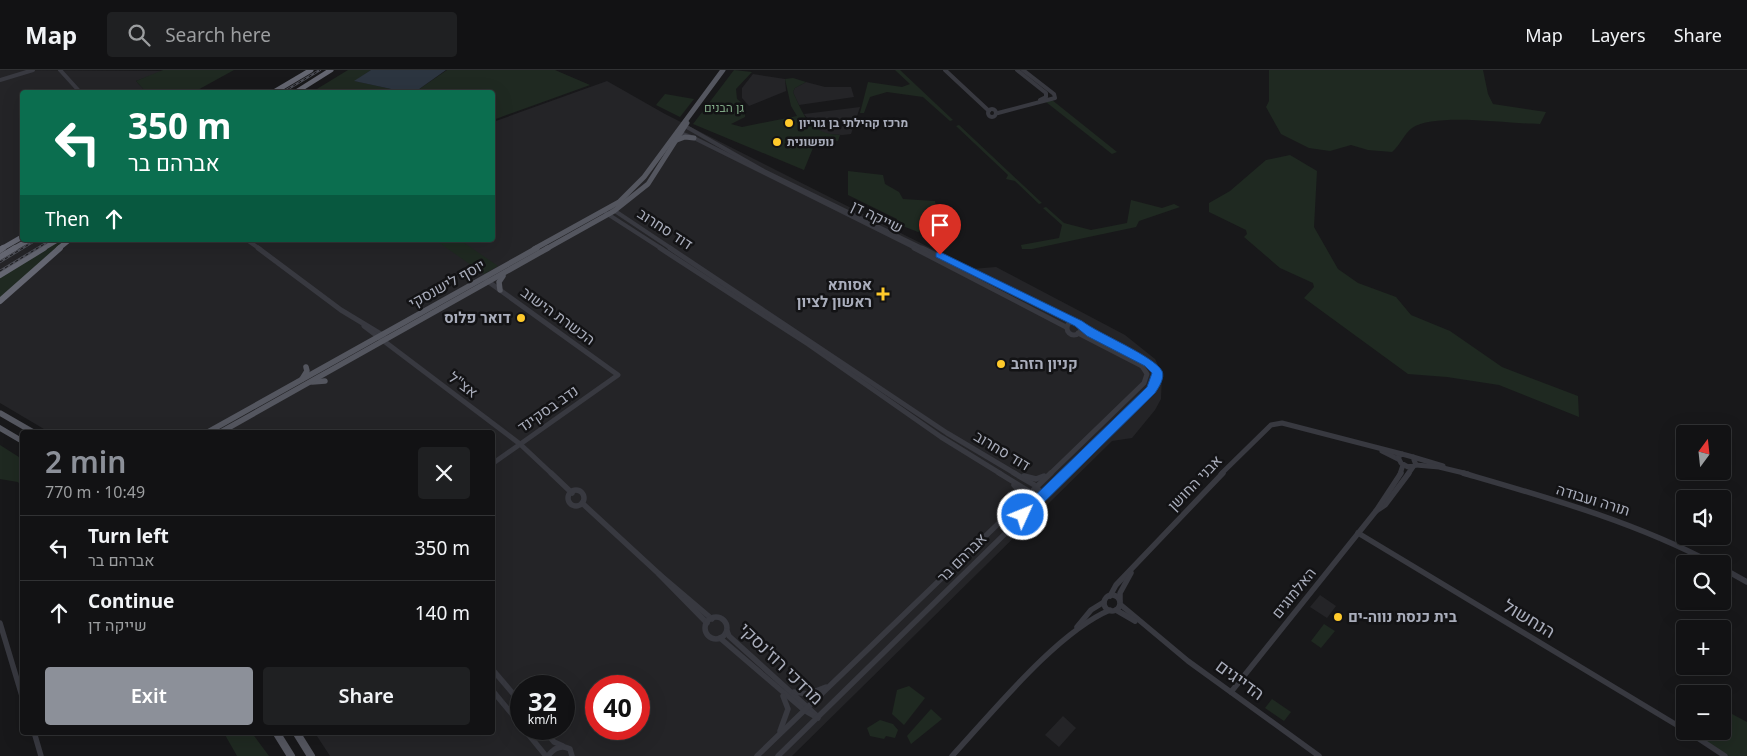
<!DOCTYPE html>
<meta charset="utf-8">
<style>
:root{--surface:#121214;--page:#1f2022;--text:#f1f3f6;--muted:#9c9ea0;--line:#313234;--accent:#8c9099}
body{margin:0;font-family:"Noto Sans",Heebo,sans-serif;background:var(--page);color:var(--text);height:100vh;display:flex;flex-direction:column;font-size:19px;white-space:nowrap}
*{box-sizing:border-box;margin:0}
p{font-size:16px;color:var(--muted)}
.icon{flex:none;width:28px;height:28px;fill:none;stroke:currentColor;stroke-width:2;stroke-linecap:round;stroke-linejoin:round}
.map{position:relative;flex:1;overflow:hidden}
.side{position:absolute;left:20px;top:360px;width:475px;height:305px;display:flex;flex-direction:column;background:var(--surface);border-radius:5px;box-shadow:0 5px 20px #0002,0 0 0 1px var(--line)}
.side>*{flex:none}
.guide{position:absolute;left:20px;top:20px;width:475px;height:152px;border-radius:5px;box-shadow:0 5px 20px #0002,0 0 0 1px var(--line);background:#0b6e4f;color:#fff;overflow:hidden}
.needle{width:32px;rotate:15deg}
.tools{position:absolute;left:1676px;top:355px;display:grid;gap:10px}
.tools a{display:grid;place-items:center;width:55px;height:55px;border-radius:5px;background:var(--surface);box-shadow:0 5px 20px #0002,0 0 0 1px var(--line);font-size:25px}
.speed{position:absolute;left:510px;top:605px;display:flex;gap:10px;font-size:25px;font-weight:700;text-align:center}
.speed>*{display:grid;place-content:center;width:65px;height:65px;border-radius:50%;background:var(--surface);box-shadow:0 5px 20px #0002,0 0 0 1px var(--line);line-height:1}
.speed small{font-size:12px;font-weight:400}
.speed .limit{border:8px solid #d22;background:#fff;color:#111}
.pin{position:absolute;display:grid;place-items:center;width:42px;height:42px;color:#fff;margin:-51px -21px;border-radius:50% 50% 50% 0;rotate:-45deg;box-shadow:0 0 5px #0007}
.pin .icon{rotate:45deg}
.me{position:absolute;width:55px;margin:-28px;rotate:46deg;stroke-linejoin:round;filter:drop-shadow(0 0 4px #0008)}
.turn{display:flex;align-items:center;gap:18px;height:105px;padding:0 25px;font-size:22px}
.turn .icon{width:65px;height:65px;stroke-width:2.5}
.turn b{display:block;font-size:35px;line-height:42px}
.then{display:flex;align-items:center;height:48px;padding:0 25px;background:#0003;gap:10px;font-size:19px}
.round{display:grid;place-items:center;flex:none;width:52px;height:52px;border-radius:5px;background:var(--page)}
.summary{display:flex;align-items:center;justify-content:space-between;height:85px;padding:0 25px}
h1{font-size:30px;font-weight:600;line-height:38px;color:var(--accent)}
.action{display:flex;gap:10px;margin-top:auto;padding:10px 25px}
.action a{flex:1;height:58px;border-radius:5px;background:var(--accent);color:#fff;font-size:20px;font-weight:600;line-height:58px;text-align:center}
.action a+a{background:var(--page);color:var(--text)}
ul{padding:0;list-style:none}
li{display:flex;align-items:center;gap:15px;height:65px;padding:0 25px;border-top:1px solid var(--line)}
li div{flex:1}
li b{display:block;font-size:19px}
li em{font-style:normal}
header{display:flex;align-items:center;gap:30px;box-sizing:border-box;height:70px;padding:0 25px;background:var(--surface);border-bottom:1px solid var(--line)}
header strong{font-size:24px}
nav{display:flex;gap:28px;margin-inline-start:auto;font-size:18px}
.search{width:350px;height:45px;background:var(--page);display:flex;align-items:center;gap:12px;box-sizing:border-box;padding:0 18px;border-radius:5px;color:var(--muted);font-size:19px}
.map>svg:first-child{display:block}
.built{fill:#242427;fill-rule:evenodd}
.green{fill:#1f2921}
.water{fill:#2c3540}
.lines{fill:none;stroke-linecap:round;stroke-linejoin:round}
.minor-far2{stroke:#383940;stroke-width:4}
.minor-far1{stroke:#383940;stroke-width:5}
.minor{stroke:#383940;stroke-width:5.5}
.major-far2{stroke:#54565f;stroke-width:5}
.major-far1{stroke:#54565f;stroke-width:5.5}
.major{stroke:#54565f;stroke-width:8}
.highway-far1{stroke:#646671;stroke-width:5}
.highway{stroke:#646671;stroke-width:6}
.rail-casing{stroke:#4b4d55;stroke-width:2.5}
.rail{stroke:#131315;stroke-width:1;stroke-dasharray:3;stroke-linecap:butt}
.route{fill:#1a73e8;stroke:#114b97}
.poi-dot{fill:#ffca2b;stroke:#131315;stroke-width:2}
.labels{text-anchor:middle;stroke-width:5;stroke-linejoin:round;paint-order:stroke}
.far-park-label{font-size:12px;fill:#7fa785;stroke:#131315}
.far-poi-label{font-size:12px;font-weight:bold;fill:#a9adbb;stroke:#131315;text-anchor:start}
.street-label{font-size:15px;fill:#a9adbb;stroke:#131315}
.poi-label{font-size:15px;font-weight:bold;fill:#a9adbb;stroke:#131315;text-anchor:end}
.near-street-label{font-size:18px;fill:#a9adbb;stroke:#131315}
</style>
<header>
<strong>Map</strong>
<div class="search"><svg class="icon" aria-label="search" viewBox="0 0 24 24"><circle cx="10" cy="10" r="6"/><path d="M15 15l6 6"/></svg>Search here</div>
<nav><a>Map</a><a>Layers</a><a>Share</a></nav>
</header>
<div class="map">
<svg width="1747" height="686" viewBox="0 0 1747 686">
<rect width="100%" height="100%" fill="#18181a"/>
<!-- built -->
<g class="built">
<path d="M0,0L165,1L136,11L146,22H22V170H492L493,52L607,11L665,44L972,199L996,197L1125,265L1155,289L1162,303L1161,329L1155,340L1132,368L1112,371L792,686H330L315,663L492,662V362H49L0,333ZM521,616H564V659H521ZM596,616H639V659H596Z"/>
<polygon points="753,4 785,9 786,21 749,36 742,28 742,18"/>
<polygon points="806,12 825,17 851,17 854,27 799,35 793,22 795,18"/>
<polygon points="860,37 851,64 842,65 825,64 816,59 804,44"/>
<polygon points="1320,525 1336,536 1327,548 1310,537"/>
<polygon points="1063,646 1076,658 1059,677 1045,665"/>
</g>
<!-- green -->
<g class="green">
<polygon points="163,0 234,0 194,22 146,22 136,11"/>
<polygon points="348,0 371,0 355,11 405,22 312,22"/>
<polygon points="447,0 555,0 590,15 493,50 492,22 415,22"/>
<path d="M734,0L752,2L736,19L737,29L745,35V47L731,54L742,57L797,46L791,36L785,9L793,8L806,12L795,18L793,22C805,48 809,63 840,65L838,71L819,69L816,76L813,78L804,100L693,54Z"/>
<polygon points="895,0 900,0 953,50 950,51 923,27 887,22 870,27 864,43 860,43 868,12 902,17 910,14"/>
<path d="M1269,0H1483L1488,24L1493,34L1546,42L1540,54C1510,54 1435,42 1412,58C1404,64 1400,75 1392,82L1368,80L1351,75L1330,81L1309,78L1281,64L1266,37L1269,31Z"/>
<polygon points="665,24 694,29 680,47 656,35"/>
<polygon points="1052,30 1117,82 1112,84 1046,32"/>
<polygon points="959,55 1042,133 1039,134 1015,111 1006,109 1008,105 956,56"/>
<polygon points="1290,85 1317,101 1314,157 1338,199 1358,213 1396,227 1411,245 1450,261 1502,297 1578,326 1579,347 1499,315 1447,307 1408,304 1304,228 1314,217 1313,213 1280,198 1244,167 1247,164 1246,160 1209,142 1209,133 1230,121 1266,90"/>
<polygon points="848,101 883,105 885,114 899,122 903,129 935,131 936,137 950,137 952,156 937,156 918,162 895,153 897,149 848,125"/>
<polygon points="1131,130 1162,138 1174,134 1180,137 1139,151 1136,157 1032,179 1022,179 1021,175 1059,168 1062,155 1043,138 1046,137 1064,153 1091,160 1127,153"/>
<polygon points="61,170 67,170 0,228 0,208"/>
<polygon points="435,170 460,170 498,196 484,204"/>
<polygon points="0,375 22,389 22,418 18,412 0,409"/>
<polygon points="1324,554 1335,561 1321,578 1311,571"/>
<polygon points="909,616 925,628 904,655 892,644 897,620"/>
<polygon points="1272,629 1291,642 1284,651 1265,638"/>
<polygon points="931,639 942,649 911,674 907,666"/>
<polygon points="1732,644 1747,652 1747,686 1729,686 1693,663 1722,661 1723,653 1726,655"/>
<polygon points="880,650 893,654 898,660 895,668 886,666 884,669 870,666 867,658"/>
<polygon points="224,663 252,663 269,686 237,686"/>
</g>
<!-- water -->
<polygon class="water" points="371,0 446,0 415,22 405,22 354,11"/>
<g class="lines">
<!-- minor-far2 -->
<g class="minor-far2">
<polyline points="60,0 80,22"/>
<polyline points="945,0 989,41"/>
<polyline points="1017,0 1046,23 1046,27 1040,30"/>
<polyline points="0,10 33,0"/>
<circle cx="992" cy="43" r="4"/>
<polyline points="998,43 1055,28 1054,24 1023,0"/>
<polyline points="685,56 764,101 924,179"/>
<polyline points="677,62 694,68 917,179"/>
<polyline points="612,139 672,179"/>
<polyline points="606,143 662,179"/>
<polyline points="247,170 260,179"/>
</g>
<!-- minor-far1 -->
<g class="minor-far1">
<polyline points="258,178 341,240 384,266"/>
<polyline points="660,178 808,274 941,367 1001,404"/>
<polyline points="670,178 947,363 1016,404"/>
<polyline points="914,178 1066,257"/>
<polyline points="922,178 1073,252"/>
<polyline points="486,210 618,305 492,394"/>
<circle cx="1074" cy="258" r="7"/>
<polyline points="364,256 520,374 552,404"/>
<polyline points="1382,381 1398,389"/>
<polygon points="1402,384 1413,387 1416,395 1408,397 1401,393 1398,387"/>
<polyline points="1413,387 1443,396"/>
<polyline points="1416,395 1439,397 1468,404"/>
<polyline points="1050,404 1144,313 1147,304 1142,296 1078,263"/>
<polyline points="1065,404 1151,320 1157,308 1154,298 1082,257"/>
<polyline points="1221,404 1271,355 1282,353 1402,384"/>
<polyline points="1400,404 1403,395"/>
<polyline points="1408,404 1413,397"/>
</g>
<!-- minor -->
<g class="minor">
<polyline points="551,403 572,423"/>
<polyline points="999,403 1030,422 1043,426"/>
<polyline points="1014,403 1036,416 1043,426"/>
<path d="M1463,403C1549,428 1635,452 1714,494"/>
<polyline points="1024,406 1036,409 1044,406"/>
<polyline points="1014,415 1020,422 1017,433"/>
<circle cx="576" cy="428" r="8"/>
<polyline points="582,433 658,503 707,553"/>
<polyline points="1376,441 1385,435 1409,403"/>
<polyline points="1358,463 1685,660"/>
<polyline points="1722,498 1747,512"/>
<polyline points="659,504 712,549"/>
<circle cx="1112" cy="533" r="8"/>
<polyline points="1110,526 1116,515 1223,403"/>
<polyline points="1120,531 1120,523 1131,503"/>
<polyline points="1121,535 1188,591 1319,686"/>
<polyline points="1116,540 1135,551"/>
<circle cx="716" cy="558" r="11"/>
<polyline points="0,553 22,626"/>
<polyline points="1077,557 1091,540 1104,532"/>
<polyline points="727,561 729,566 816,645"/>
<polyline points="720,568 804,640 818,648"/>
<polyline points="492,599 521,633"/>
<polyline points="492,620 521,655"/>
<polyline points="794,622 808,624 826,617"/>
<polyline points="1231,622 1376,441 1401,403"/>
<polyline points="524,659 546,686"/>
<polyline points="543,659 554,672 563,676"/>
<polyline points="780,661 788,639 783,626"/>
<polyline points="1687,661 1725,686"/>
<polyline points="34,662 41,686"/>
<path d="M548,686C554,678 561,674 570,679L572,686"/>
<polyline points="757,686 1051,403"/>
<polyline points="778,686 1067,403"/>
<path d="M952,686C992,643 1057,562 1110,540"/>
</g>
<!-- major-far2 -->
<g class="major-far2">
<polyline points="677,70 685,67 694,68"/>
<polyline points="534,179 619,132 644,107 723,0"/>
<polyline points="546,179 614,141 648,114 687,53"/>
</g>
<!-- major-far1 -->
<g class="major-far1">
<polyline points="500,220 499,212 503,206"/>
<polyline points="302,309 307,301 306,297"/>
<polyline points="312,312 325,311"/>
<polyline points="0,343 33,362"/>
<polyline points="0,358 22,371"/>
<polyline points="208,362 537,178"/>
<polyline points="221,362 548,178"/>
</g>
<!-- major -->
<g class="major">
<polyline points="276,662 291,686"/>
<polyline points="296,662 311,686"/>
</g>
<!-- highway-far1 -->
<g class="highway-far1">
<polyline points="274,22 311,0"/>
<polyline points="296,22 331,0"/>
<polyline points="1,179 22,167"/>
<polyline points="13,179 29,170"/>
<polyline points="42,179 57,170"/>
<polyline points="58,179 69,170"/>
</g>
<!-- highway -->
<g class="highway">
<polyline points="0,180 3,178"/>
<polyline points="0,187 15,178"/>
<polyline points="0,205 44,178"/>
<polyline points="0,231 60,178"/>
</g>
<defs>
<g id="rail">
<polyline points="283,22 320,0"/>
<polyline points="0,192 36,170"/>
<polyline points="0,201 51,170"/>
</g>
</defs>
<!-- rail casing -->
<use href="#rail" class="rail-casing"/>
<!-- rail -->
<use href="#rail" class="rail"/>
</g>
<!-- route -->
<path class="route" d="M940,182L1082,251C1099,264 1154,286 1162,301C1165,308 1159,317 1155,323L1028,448L1023,450L1017,445L1019,441L1147,317L1152,303L1145,296L1087,266L1075,256L936,187V183Z"/>
<!-- markers -->
<g class="poi-dot">
<circle cx="789" cy="53" r="5"/>
<circle cx="777" cy="72" r="5"/>
<path d="M880.5 216.5h5v5h5v5h-5v5h-5v-5h-5v-5h5z"/>
<circle cx="521" cy="248" r="5"/>
<circle cx="1001" cy="294" r="5"/>
<circle cx="1338" cy="547" r="5"/>
</g>
<g class="labels">
<!-- far-park labels -->
<g class="far-park-label">
<text x="724" y="42">גן הבנים</text>
</g>
<!-- far-poi labels -->
<g class="far-poi-label">
<text x="799" y="57">מרכז קהילתי בן גוריון</text>
<text x="787" y="76">נופשונית</text>
</g>
<!-- street labels -->
<g class="street-label">
<text transform="translate(877 147) rotate(26)" y="5">שייקה דן</text>
<text transform="translate(665 159) rotate(33)" y="5">דוד סחרוב</text>
<text transform="translate(447 214) rotate(-29)" y="5">יוסף לישנסקי</text>
<text transform="translate(558 246) rotate(36)" y="5">הכשרת הישוב</text>
<text transform="translate(463 315) rotate(37)" y="5">אצ"ל</text>
<text transform="translate(548 339) rotate(-35)" y="5">נדב בסקינד</text>
<text transform="translate(1002 381) rotate(31)" y="5">דוד סחרוב</text>
<text transform="translate(1195 413) rotate(-46)" y="5">אבני החושן</text>
<text transform="translate(1593 430) rotate(17)" y="5">תורה ועבודה</text>
<text transform="translate(962 488) rotate(-45)" y="5">אברהם בר</text>
<text transform="translate(1294 523) rotate(-51)" y="5">האלמוגים</text>
</g>
<!-- poi labels -->
<g class="poi-label">
<text x="872" y="220">אסותא<tspan x="872" dy="17">ראשון לציון</tspan></text>
<text x="511" y="253">דואר פלוס</text>
<text x="1011" y="299" text-anchor="start">קניון הזהב</text>
<text x="1348" y="552" text-anchor="start">בית כנסת נווה-ים</text>
</g>
<!-- near-street labels -->
<g class="near-street-label">
<text transform="translate(1529 549) rotate(31)" y="6">הנחשול</text>
<text transform="translate(781 594) rotate(44)" y="6">מרדכי רוז'נסקי</text>
<text transform="translate(1240 610) rotate(36)" y="6">הדייגים</text>
</g>
</g>
</svg>
<div class="tools">
<a><svg class="needle" viewBox="-14 -14 28 28"><path d="M0-13l5 13h-10z" fill="#e53935"/><path d="M0 13l5-13h-10z" fill="#9c9ea0"/></svg></a>
<a><svg class="icon" aria-label="sound" viewBox="0 0 24 24"><path d="M4 9h4l5-4v14l-5-4H4zM17 9q2 3 0 6"/></svg></a>
<a><svg class="icon" aria-label="search" viewBox="0 0 24 24"><circle cx="10" cy="10" r="6"/><path d="M15 15l6 6"/></svg></a>
<a>+</a>
<a>−</a>
</div>
<div class="speed"><div>32<small>km/h</small></div><div class="limit">40</div></div>
<div class="pin" style="left:940px;top:185px;background:#d93025"><svg class="icon" aria-label="arrive" viewBox="0 0 24 24"><path d="M6 21V4h12l-3 4 3 4H6"/></svg></div>
<svg class="me" style="left:1023px;top:445px" viewBox="-20 -20 40 40"><circle r="17" fill="#1a73e8" stroke="#fff" stroke-width="3"/><path d="M0-11L8 9 0 5-8 9z" fill="#fff"/></svg>
<div class="guide">
<div class="turn"><svg class="icon" aria-label="left" viewBox="0 0 24 24"><path d="M17 20v-9H6M10 6l-5 5 5 5"/></svg><div><b>350 m</b>אברהם בר</div></div>
<div class="then">Then<svg class="icon" aria-label="ahead" viewBox="0 0 24 24"><path d="M12 20V5M6 11l6-6 6 6"/></svg></div>
</div>
<section class="side">
<div class="summary"><div><h1>2 min</h1><p>770 m · 10:49</p></div><a class="round"><svg class="icon" aria-label="close" viewBox="0 0 24 24"><path d="M6 6l12 12M18 6L6 18"/></svg></a></div>
<ul>
<li><svg class="icon" aria-label="left" viewBox="0 0 24 24"><path d="M17 20v-9H6M10 6l-5 5 5 5"/></svg><div><b>Turn left</b><p>אברהם בר</p></div><em>350 m</em></li>
<li><svg class="icon" aria-label="ahead" viewBox="0 0 24 24"><path d="M12 20V5M6 11l6-6 6 6"/></svg><div><b>Continue</b><p>שייקה דן</p></div><em>140 m</em></li>
</ul>
<div class="action"><a>Exit</a><a>Share</a></div>
</section>
</div>
